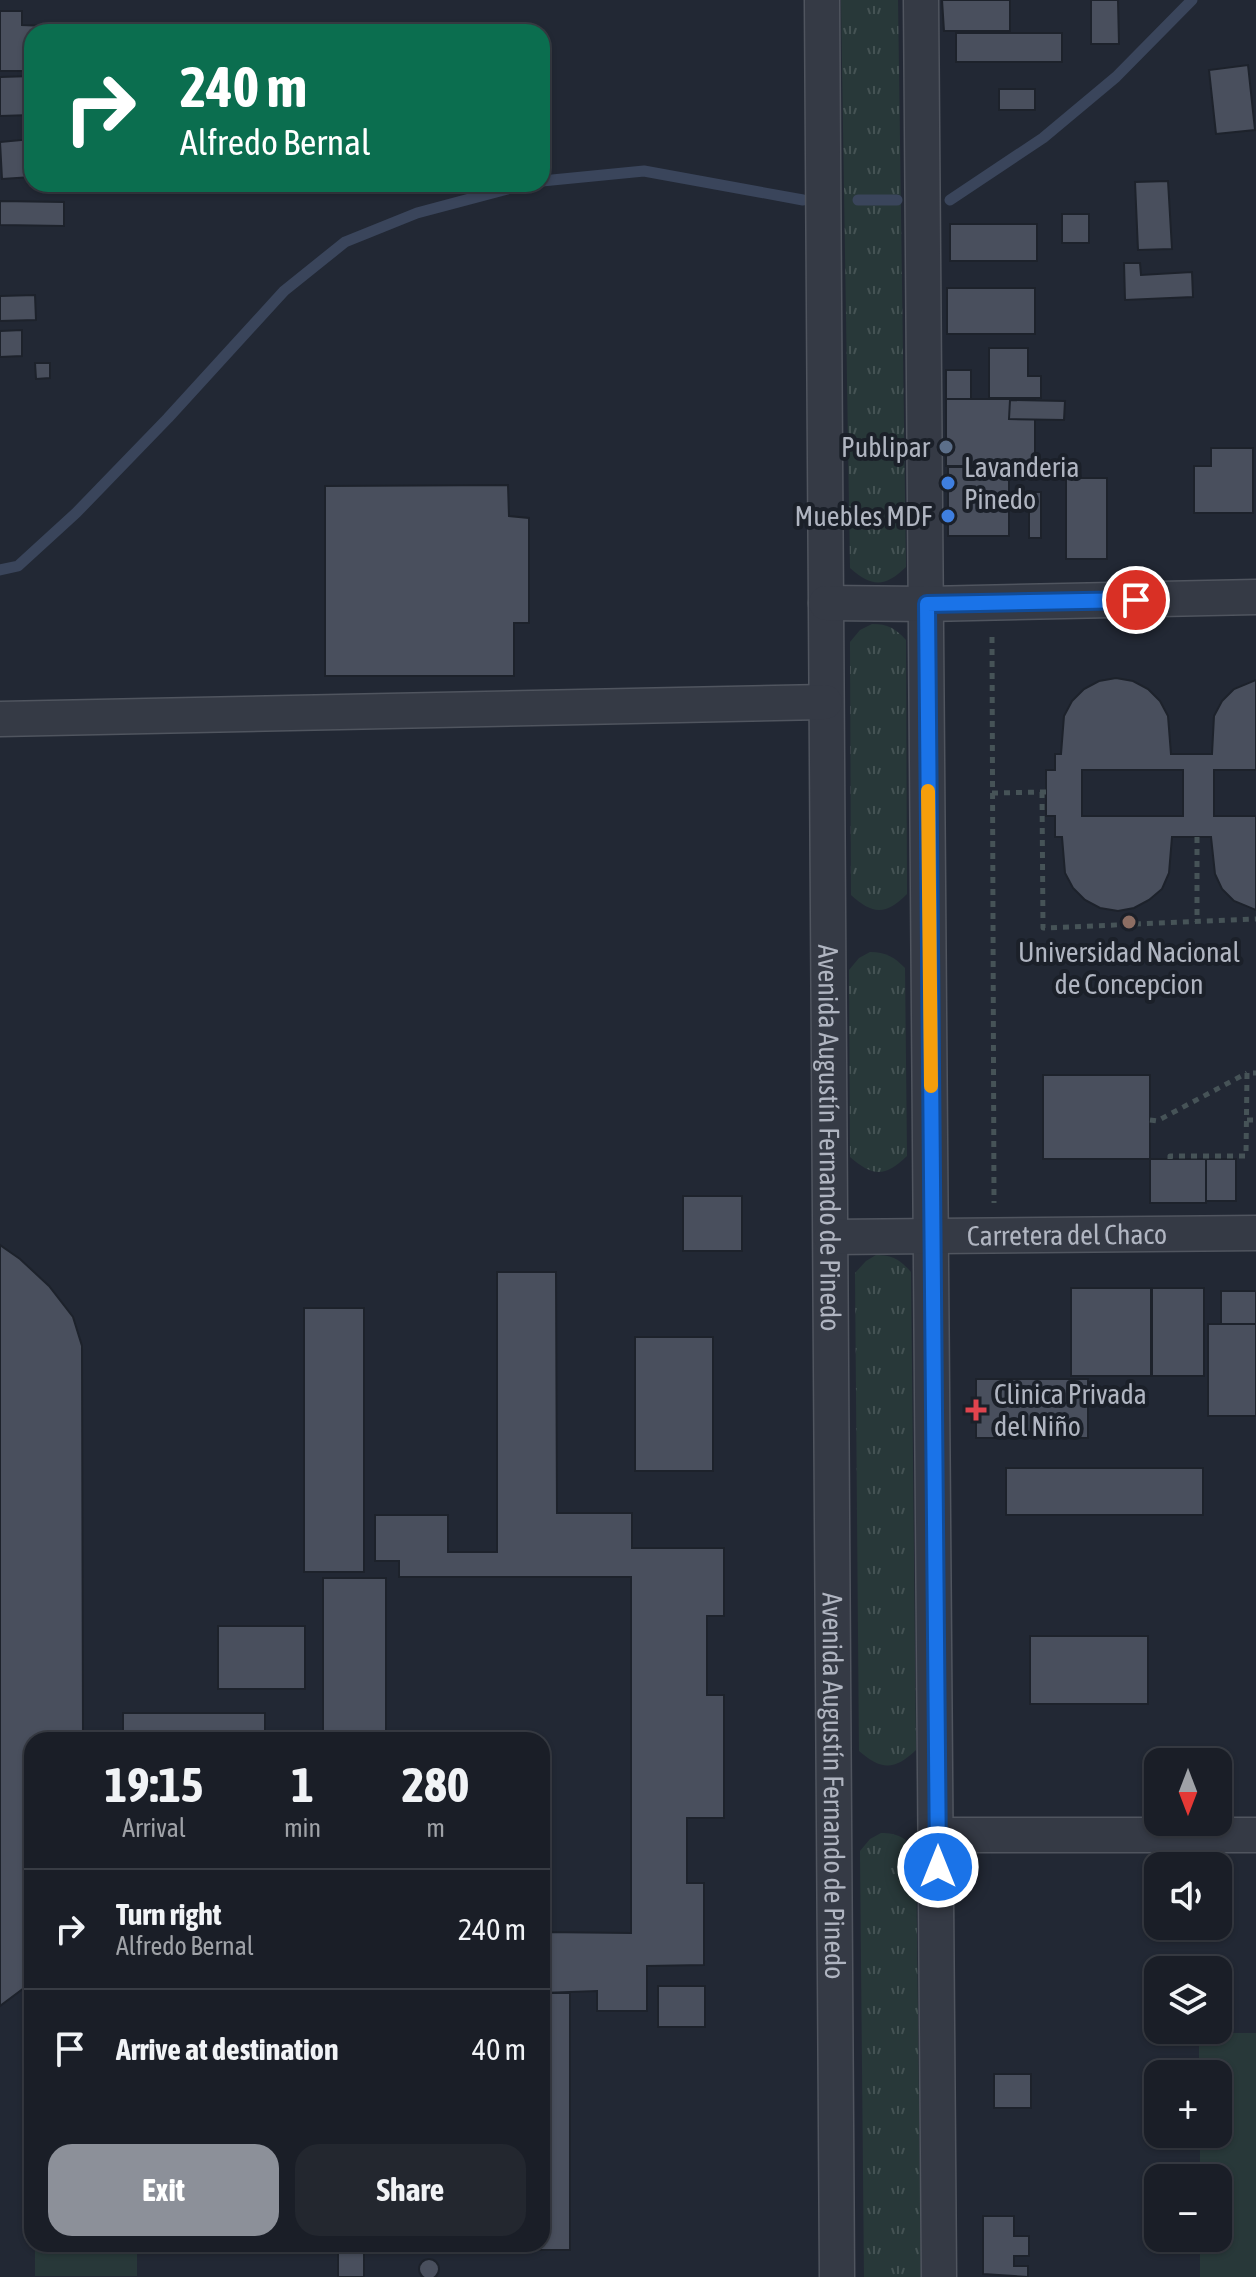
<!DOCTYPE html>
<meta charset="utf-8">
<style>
:root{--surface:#1a1e27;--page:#23272f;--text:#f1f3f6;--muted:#9fa2a7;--line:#383c44;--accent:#8c9099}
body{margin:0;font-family:"Asap Condensed",sans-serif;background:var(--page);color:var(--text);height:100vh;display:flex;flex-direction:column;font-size:30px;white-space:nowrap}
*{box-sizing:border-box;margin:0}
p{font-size:26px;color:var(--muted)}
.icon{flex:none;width:44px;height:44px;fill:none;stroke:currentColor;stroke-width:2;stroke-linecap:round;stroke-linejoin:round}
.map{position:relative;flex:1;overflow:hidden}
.drawer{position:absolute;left:24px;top:1732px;width:526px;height:520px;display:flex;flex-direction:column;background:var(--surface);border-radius:24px;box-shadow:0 2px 6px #0004,0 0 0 2px var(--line)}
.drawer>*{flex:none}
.hud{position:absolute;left:24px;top:24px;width:526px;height:168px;border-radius:24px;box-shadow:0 2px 6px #0004,0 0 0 2px var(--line);background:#0b6e4f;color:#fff;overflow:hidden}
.needle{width:52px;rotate:180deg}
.buttons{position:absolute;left:1144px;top:1748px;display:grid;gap:16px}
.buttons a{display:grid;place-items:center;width:88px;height:88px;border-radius:16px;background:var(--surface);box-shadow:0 2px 6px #0004,0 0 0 2px var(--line);font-size:40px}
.pin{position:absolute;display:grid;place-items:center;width:68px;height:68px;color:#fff;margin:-34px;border:4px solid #fff;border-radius:50%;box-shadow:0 2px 8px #0007}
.me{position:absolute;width:88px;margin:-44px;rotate:0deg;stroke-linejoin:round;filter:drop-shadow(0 0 6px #0008)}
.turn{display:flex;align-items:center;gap:28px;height:168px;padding:0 24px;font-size:36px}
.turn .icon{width:104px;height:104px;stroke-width:2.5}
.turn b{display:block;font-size:56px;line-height:68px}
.eta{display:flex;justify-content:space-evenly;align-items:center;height:136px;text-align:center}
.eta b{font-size:48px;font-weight:700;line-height:56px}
.action{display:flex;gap:16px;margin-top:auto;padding:16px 24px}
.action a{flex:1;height:92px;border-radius:24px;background:var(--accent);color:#fff;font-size:32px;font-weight:700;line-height:92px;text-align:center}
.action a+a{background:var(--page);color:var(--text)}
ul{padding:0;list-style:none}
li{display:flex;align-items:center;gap:24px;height:120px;padding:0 24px;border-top:2px solid var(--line)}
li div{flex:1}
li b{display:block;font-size:30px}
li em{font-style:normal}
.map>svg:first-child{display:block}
.grass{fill:url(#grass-tufts)}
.garden{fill:#283839}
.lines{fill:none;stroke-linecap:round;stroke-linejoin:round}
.stream{stroke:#3a455b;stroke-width:11}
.building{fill:#494f5d;stroke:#1d222b;stroke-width:2;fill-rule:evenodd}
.minor-casing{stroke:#50555f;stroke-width:37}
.path{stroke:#465357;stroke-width:5;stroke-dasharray:6 6;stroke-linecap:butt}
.minor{stroke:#353a45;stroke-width:34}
.route-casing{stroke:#114b97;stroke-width:20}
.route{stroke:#1a73e8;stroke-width:14}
.slow{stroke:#f59e0b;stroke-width:14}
.service-dot{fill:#5c6f8a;stroke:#1b2029;stroke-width:3}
.shop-dot{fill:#3f7fe0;stroke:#1b2029;stroke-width:3}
.education-dot{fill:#8d6e63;stroke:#1b2029;stroke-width:3}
.health-dot{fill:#e0444e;stroke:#1b2029;stroke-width:3}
.labels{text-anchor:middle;stroke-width:8;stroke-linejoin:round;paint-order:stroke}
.poi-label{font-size:28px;fill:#b0b5c1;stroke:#1b2029;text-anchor:end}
.street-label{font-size:28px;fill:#b0b5c1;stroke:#1b2029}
</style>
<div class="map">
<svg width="1256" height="2277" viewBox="0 0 1256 2277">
<defs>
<pattern id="grass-tufts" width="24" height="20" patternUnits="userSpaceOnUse" patternTransform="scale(2)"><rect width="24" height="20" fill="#283839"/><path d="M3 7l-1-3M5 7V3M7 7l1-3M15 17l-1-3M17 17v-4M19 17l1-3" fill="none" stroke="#455354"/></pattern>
</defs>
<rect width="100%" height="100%" fill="#222834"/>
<!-- grass -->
<g class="grass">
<path d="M841,0H898L906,567C885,587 873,588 850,568Z"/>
<path d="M872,624C888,624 895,628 906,640L907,894C886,915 873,915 851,895L850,642L860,630Z"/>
<path d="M870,952C886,952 894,957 905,968L907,1156C885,1177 873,1177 850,1157L849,970L859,958Z"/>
<path d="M876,1255C893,1255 900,1260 911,1272L916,1750C894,1771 881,1770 859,1751L855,1273L866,1261Z"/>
<path d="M881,1833C898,1833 905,1838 916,1850L921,2277H864L860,1851L870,1839Z"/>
</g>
<!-- garden -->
<g class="garden">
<polygon points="1199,2033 1256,2033 1256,2277 1200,2277 1200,2238 1218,2238 1218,2178 1200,2178 1200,2134 1218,2134 1218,2074 1199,2074"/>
<rect x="35" y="2244" width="102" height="32"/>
</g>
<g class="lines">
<!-- stream -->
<g class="stream">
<polyline points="542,181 644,171 803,200"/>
<polyline points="858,200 897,200"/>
<polyline points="950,200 1043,138 1116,77 1192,0"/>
<polyline points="0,570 18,566 76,513 168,418 284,291 345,242 417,213 526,184"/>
</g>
</g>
<!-- building -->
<g class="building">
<polygon points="942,0 1010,0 1010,31 944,31"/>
<polygon points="1091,0 1118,0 1119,44 1091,44"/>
<polygon points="0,11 22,11 22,25 47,26 47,32 32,32 32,71 0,71"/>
<rect x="956" y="33" width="106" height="29"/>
<polygon points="1248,65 1255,130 1216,134 1209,70"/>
<polygon points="32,76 32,115 0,116 0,77"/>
<rect x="999" y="89" width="36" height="21"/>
<polygon points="32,139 32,177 2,179 0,142"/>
<polygon points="1168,181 1172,249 1138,250 1135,182"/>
<polygon points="0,201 64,202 64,226 0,225"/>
<rect x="1062" y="214" width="27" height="29"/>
<rect x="950" y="224" width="87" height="37"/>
<polygon points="1124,263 1140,263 1141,275 1192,272 1193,297 1125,300"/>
<rect x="947" y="288" width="88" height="46"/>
<polygon points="35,295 36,320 0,321 0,296"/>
<polygon points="22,330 22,356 0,357 0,331"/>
<polygon points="989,348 1028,348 1028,376 1041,376 1041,398 989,398"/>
<polygon points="35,363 50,363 50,378 36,379"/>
<rect x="946" y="370" width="25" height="29"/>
<rect x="946" y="399" width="89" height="67"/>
<polygon points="1010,400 1065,401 1064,420 1009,419"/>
<polygon points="1211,448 1253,448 1253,513 1194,513 1194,466 1211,466"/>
<rect x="948" y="467" width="61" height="69"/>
<rect x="1066" y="478" width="41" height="81"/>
<polygon points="508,485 509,516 529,518 529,623 514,623 514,676 325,676 325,486"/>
<rect x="1029" y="492" width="12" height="46"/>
<path d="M1116,678L1133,681L1148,689L1160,701L1168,716L1171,754H1212L1214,716L1222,701L1234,689L1256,680V770H1214V816H1256V910L1234,901L1222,889L1215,874L1211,837H1172L1169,873L1162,889L1149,900L1134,908L1118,911L1100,908L1085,900L1073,888L1065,873L1062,837H1055V816H1046V770H1055V754H1061L1064,716L1072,701L1084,689L1099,681ZM1082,770H1183V816H1082Z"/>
<rect x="1043" y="1075" width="107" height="84"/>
<rect x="1150" y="1159" width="56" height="44"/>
<rect x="1206" y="1159" width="30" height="42"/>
<rect x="683" y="1196" width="59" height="55"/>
<polygon points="0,1245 20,1259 49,1286 73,1317 82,1346 83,1740 32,1740 32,1982 0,2006"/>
<polygon points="497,1272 556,1272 557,1513 632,1513 632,1548 724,1548 724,1616 707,1616 707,1695 724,1695 724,1818 687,1818 687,1883 704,1883 704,1965 647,1966 647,2011 597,2011 597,1991 542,1993 542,1932 631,1933 631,1577 399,1577 399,1561 375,1561 375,1515 448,1515 448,1552 497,1552"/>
<rect x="1071" y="1288" width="80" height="88"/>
<rect x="1152" y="1288" width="52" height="88"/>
<rect x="1221" y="1291" width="35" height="33"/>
<rect x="304" y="1308" width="60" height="264"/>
<rect x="1208" y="1324" width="48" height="92"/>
<rect x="635" y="1337" width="78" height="134"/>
<rect x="976" y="1379" width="112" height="59"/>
<rect x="1006" y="1468" width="197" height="47"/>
<rect x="323" y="1578" width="63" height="162"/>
<rect x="218" y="1626" width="87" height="63"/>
<rect x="1030" y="1636" width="118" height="68"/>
<rect x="123" y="1713" width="142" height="27"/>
<rect x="658" y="1986" width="47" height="41"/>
<polygon points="542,1993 570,1993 570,2250 509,2250 509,2244 542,2244"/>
<rect x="994" y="2074" width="37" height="34"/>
<polygon points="983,2216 1014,2216 1014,2236 1029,2236 1029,2256 1014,2256 1014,2266 1028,2266 1028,2277 983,2274"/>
<rect x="316" y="2244" width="60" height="3"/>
<rect x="338" y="2251" width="26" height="26"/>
<circle cx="429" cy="2269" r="10"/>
</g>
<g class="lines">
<defs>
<g id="minor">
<path id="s1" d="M822,0L837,2277"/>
<polyline points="921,0 939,2277"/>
<polyline points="826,603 927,604 1256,597"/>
<polyline points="0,719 825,702"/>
<path id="s2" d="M831,1237L1256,1233"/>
<polyline points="938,1835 1256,1835"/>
</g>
</defs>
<!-- minor casing -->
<use href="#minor" class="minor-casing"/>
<!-- path -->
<g class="path">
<polyline points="992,637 994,1203"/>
<polyline points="1042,792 1043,928 1256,919"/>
<polyline points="992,793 1046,792"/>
<polyline points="1197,837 1197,922"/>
<polyline points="1150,1120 1157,1121 1247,1073"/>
<polyline points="1247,1120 1256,1120"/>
<polyline points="1170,1159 1170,1156 1246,1156 1247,1073 1256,1073"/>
</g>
<!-- minor -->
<use href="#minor" class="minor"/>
</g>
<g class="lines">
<defs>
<polyline id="route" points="938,1867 927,604 1136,600"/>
</defs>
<!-- route casing -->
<use href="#route" class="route-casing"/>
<!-- route -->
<use href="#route" class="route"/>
<!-- slow -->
<polyline class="slow" points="928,791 931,1086"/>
</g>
<!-- markers -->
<circle class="service-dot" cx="946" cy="447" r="8"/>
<g class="shop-dot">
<circle cx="948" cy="483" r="8"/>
<circle cx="948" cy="516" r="8"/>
</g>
<circle class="education-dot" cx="1129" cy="922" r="8"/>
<path class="health-dot" d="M972 1398h8v8h8v8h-8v8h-8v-8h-8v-8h8z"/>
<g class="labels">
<!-- poi labels -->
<g class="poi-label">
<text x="930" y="457">Publipar</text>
<text x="964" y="477" text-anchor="start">Lavanderia<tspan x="964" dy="32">Pinedo</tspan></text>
<text x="932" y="526">Muebles MDF</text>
<text x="1129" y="962" text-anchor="middle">Universidad Nacional<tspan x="1129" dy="32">de Concepcion</tspan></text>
<text x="994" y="1404" text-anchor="start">Clinica Privada<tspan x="994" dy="32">del Niño</tspan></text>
</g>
<!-- street labels -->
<g class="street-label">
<text dy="10" stroke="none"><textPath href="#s1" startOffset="1138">Avenida Augustín Fernando de Pinedo</textPath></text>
<text dy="10" stroke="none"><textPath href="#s2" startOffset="236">Carretera del Chaco</textPath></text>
<text dy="10" stroke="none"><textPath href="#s1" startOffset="1786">Avenida Augustín Fernando de Pinedo</textPath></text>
</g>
</g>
</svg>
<div class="buttons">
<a><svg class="needle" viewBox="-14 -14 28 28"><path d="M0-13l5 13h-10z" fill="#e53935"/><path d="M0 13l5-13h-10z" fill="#9fa2a7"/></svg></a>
<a><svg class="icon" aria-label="sound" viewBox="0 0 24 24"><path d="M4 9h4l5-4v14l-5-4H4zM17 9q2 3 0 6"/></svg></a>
<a><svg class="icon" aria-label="layers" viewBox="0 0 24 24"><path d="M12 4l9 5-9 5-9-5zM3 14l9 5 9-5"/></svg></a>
<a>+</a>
<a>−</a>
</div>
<div class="pin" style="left:1136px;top:600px;background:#d93025"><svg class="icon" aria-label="arrive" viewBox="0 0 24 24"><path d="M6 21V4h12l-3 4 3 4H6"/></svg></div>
<svg class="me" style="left:938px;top:1867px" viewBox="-20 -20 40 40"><circle r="17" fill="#1a73e8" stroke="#fff" stroke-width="3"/><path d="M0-11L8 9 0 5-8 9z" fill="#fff"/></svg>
<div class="hud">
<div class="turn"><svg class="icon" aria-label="right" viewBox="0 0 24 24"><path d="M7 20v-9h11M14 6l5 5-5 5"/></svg><div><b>240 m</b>Alfredo Bernal</div></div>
</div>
<section class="drawer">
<div class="eta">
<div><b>19:15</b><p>Arrival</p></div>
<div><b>1</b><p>min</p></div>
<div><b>280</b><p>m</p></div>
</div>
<ul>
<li><svg class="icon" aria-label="right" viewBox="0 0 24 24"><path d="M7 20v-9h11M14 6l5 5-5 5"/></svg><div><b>Turn right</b><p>Alfredo Bernal</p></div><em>240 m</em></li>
<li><svg class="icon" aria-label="arrive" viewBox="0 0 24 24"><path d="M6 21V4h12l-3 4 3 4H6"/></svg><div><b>Arrive at destination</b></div><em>40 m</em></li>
</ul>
<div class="action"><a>Exit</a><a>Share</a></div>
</section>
</div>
